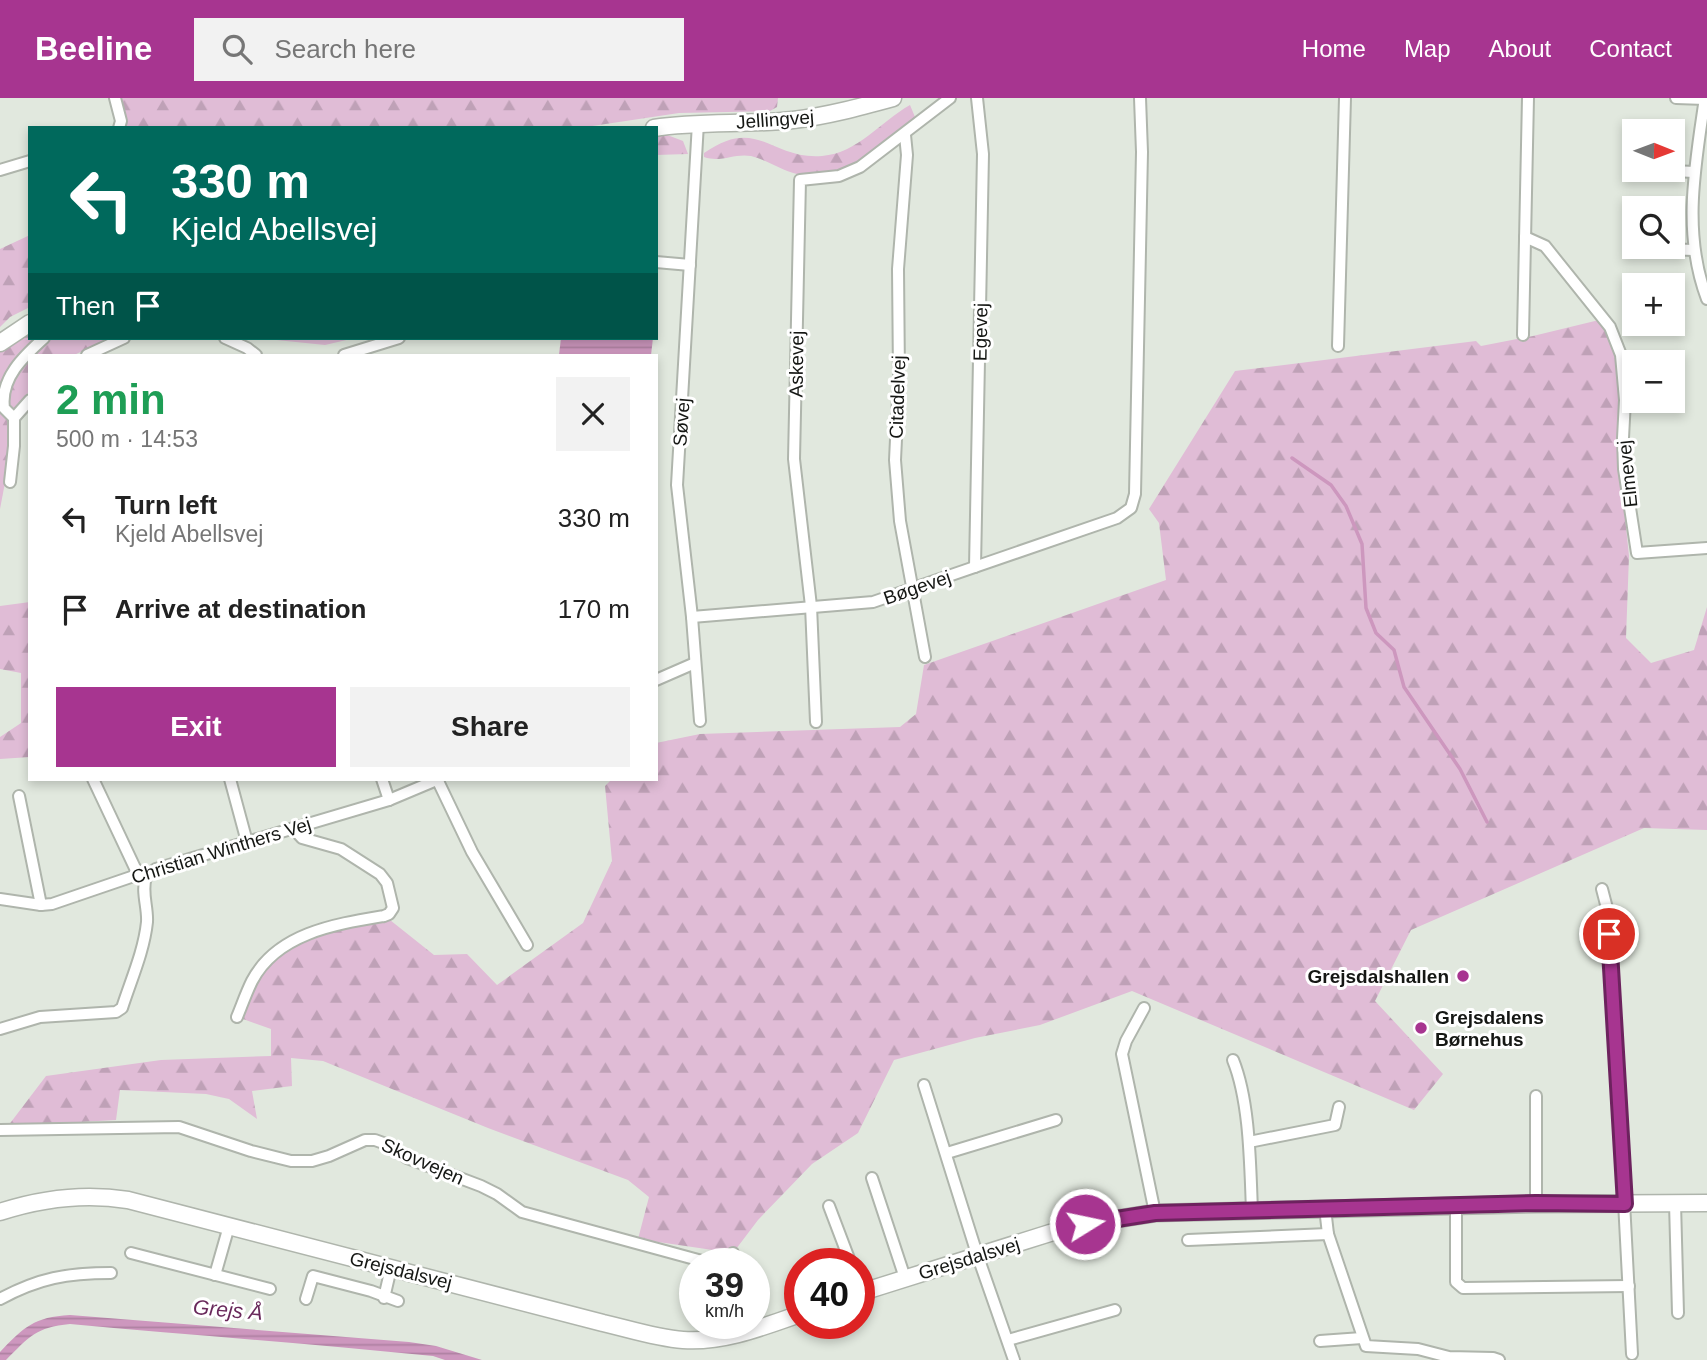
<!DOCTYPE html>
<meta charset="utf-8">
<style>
:root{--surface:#fff;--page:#f2f2f2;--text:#222;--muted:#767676;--accent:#a73590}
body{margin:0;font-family:Arial,sans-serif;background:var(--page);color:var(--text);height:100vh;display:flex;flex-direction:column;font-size:26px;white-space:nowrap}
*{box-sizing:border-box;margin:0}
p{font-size:23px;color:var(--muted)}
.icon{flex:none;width:38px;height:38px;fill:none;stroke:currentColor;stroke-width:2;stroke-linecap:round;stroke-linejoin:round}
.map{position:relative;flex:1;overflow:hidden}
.side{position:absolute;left:28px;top:256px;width:630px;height:427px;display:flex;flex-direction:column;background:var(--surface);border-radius:0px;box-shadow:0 4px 10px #0003}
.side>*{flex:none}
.banner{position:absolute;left:28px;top:28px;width:630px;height:214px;border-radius:0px;box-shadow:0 4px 10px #0003;background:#00695c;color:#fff;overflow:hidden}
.needle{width:46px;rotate:91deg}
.fabs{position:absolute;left:1622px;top:21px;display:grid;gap:14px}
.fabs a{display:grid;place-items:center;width:63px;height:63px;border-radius:0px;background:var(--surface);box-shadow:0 4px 10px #0003;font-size:35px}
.speed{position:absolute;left:679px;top:1150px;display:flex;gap:14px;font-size:35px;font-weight:700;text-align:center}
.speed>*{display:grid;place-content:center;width:91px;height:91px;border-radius:50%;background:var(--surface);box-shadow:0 4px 10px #0003;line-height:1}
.speed small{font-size:18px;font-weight:400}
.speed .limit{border:10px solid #d22;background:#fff;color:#111}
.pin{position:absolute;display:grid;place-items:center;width:60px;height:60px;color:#fff;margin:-30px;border:4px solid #fff;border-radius:50%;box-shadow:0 2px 7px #0007}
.me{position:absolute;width:77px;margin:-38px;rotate:80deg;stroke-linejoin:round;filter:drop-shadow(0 0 5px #0008)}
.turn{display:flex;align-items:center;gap:24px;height:147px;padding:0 28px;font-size:32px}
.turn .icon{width:91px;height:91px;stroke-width:2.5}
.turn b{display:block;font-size:49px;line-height:60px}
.then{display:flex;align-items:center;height:66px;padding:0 28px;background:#0003;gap:14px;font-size:26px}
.round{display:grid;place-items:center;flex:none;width:74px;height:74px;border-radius:0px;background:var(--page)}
.overview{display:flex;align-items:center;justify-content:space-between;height:119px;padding:0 28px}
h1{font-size:42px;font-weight:600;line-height:52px;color:#1e9e55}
.cta{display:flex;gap:14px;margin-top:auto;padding:14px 28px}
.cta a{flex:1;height:80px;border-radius:0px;background:var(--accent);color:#fff;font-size:28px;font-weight:600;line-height:80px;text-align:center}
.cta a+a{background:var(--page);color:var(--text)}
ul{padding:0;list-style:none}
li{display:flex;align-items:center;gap:21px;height:91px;padding:0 28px}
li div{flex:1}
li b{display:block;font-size:26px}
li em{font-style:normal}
header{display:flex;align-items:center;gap:42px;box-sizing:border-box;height:98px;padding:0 35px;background:var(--accent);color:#fff}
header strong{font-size:33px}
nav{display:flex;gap:38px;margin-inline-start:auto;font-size:24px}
.search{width:490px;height:63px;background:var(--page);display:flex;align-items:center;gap:18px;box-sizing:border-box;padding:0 24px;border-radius:0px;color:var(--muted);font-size:26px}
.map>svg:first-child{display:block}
.forest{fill:url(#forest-firs)}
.water{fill:url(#water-rules)}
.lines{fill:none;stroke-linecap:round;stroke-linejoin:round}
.stream{stroke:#cd97be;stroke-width:3.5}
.street-casing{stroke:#afb5ac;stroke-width:14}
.secondary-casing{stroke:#afb5ac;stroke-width:19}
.street{stroke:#fff;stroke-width:10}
.secondary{stroke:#fff;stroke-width:16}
.route-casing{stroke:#6d225e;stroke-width:18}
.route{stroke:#a73590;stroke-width:12}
.poi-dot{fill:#a73590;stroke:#fff;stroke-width:2.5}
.labels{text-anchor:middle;stroke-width:6;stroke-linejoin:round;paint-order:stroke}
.street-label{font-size:19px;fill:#151714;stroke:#fff}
.poi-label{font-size:19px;font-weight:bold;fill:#151714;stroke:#fff;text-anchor:end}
.water-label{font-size:21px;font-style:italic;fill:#69295b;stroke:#fff}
</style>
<header>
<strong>Beeline</strong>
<div class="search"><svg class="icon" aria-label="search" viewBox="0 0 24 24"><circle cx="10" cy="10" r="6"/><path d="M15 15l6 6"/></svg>Search here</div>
<nav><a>Home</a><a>Map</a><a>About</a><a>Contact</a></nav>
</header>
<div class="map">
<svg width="1707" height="1262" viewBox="0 0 1707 1262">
<defs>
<pattern id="forest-firs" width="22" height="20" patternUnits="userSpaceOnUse" patternTransform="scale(1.75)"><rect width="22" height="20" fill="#e0bcd6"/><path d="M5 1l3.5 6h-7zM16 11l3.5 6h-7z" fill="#bfa1b7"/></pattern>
<pattern id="water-rules" width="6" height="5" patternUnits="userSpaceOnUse" patternTransform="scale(1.75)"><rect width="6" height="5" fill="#cd97be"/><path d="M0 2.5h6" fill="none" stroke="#af81a2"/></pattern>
</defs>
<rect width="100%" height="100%" fill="#e1e8de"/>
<!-- forest -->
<g class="forest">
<polygon points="116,0 778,0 777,9 770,13 679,15 579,30 120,30"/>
<path d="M910,7L915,19C893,49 835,85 797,76C781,72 767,62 751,58C734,55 721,65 704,59V55C758,17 771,62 822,58C858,55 880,24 910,7Z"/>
<polygon points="662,35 683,43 688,56 656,57 656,36"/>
<polygon points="30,137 30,209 10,219 0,229 0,151"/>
<path d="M1599,222L1605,230L1618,263V351L1629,458L1626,540L1651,565L1694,552L1707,509V732L1644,730L1411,832L1375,903L1443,976L1414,1012L1132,893L1040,927L975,940L894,962L858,1035L812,1066L758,1122L733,1155L638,1141L649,1099L628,1082L488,1030L323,963L291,960L292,988L252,993L257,1021L229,1001L206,996L120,992L116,1022L8,1028L46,978L161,962L271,958V931L243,921C255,849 328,830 390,822L434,857L467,856L497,887L583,825L612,763L605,688L612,681H656V645L700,636L900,629L916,616L924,567L1166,482L1159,425L1149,411L1235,273L1476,243L1481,248L1533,238Z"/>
<polygon points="30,233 30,240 111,240 74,257 30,257 30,292 8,322 11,353 0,411 0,254"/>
<polygon points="257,240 355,240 325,247"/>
<polygon points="30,504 30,659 0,661 0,639 21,625 21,575 0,571 0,508"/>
</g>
<!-- water -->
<g class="water">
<polygon points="561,240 653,240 651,257 559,257"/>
<path d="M70,1217L409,1244L436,1248L482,1262H445L433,1258C312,1246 192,1237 70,1226C36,1229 29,1239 6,1262H0V1254C24,1229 34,1219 70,1217Z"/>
</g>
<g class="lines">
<!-- stream -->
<polyline class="stream" points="1292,360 1331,387 1346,408 1362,446 1366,510 1376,535 1394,552 1404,589 1460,671 1487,724"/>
<defs>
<g id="street">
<polyline points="115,0 121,23 119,30"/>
<polyline points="1676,0 1705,1"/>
<path d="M1705,0C1695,68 1682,135 1707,201"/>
<polyline points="698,25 677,387 692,519 700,623"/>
<polyline points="905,37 907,57 898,171 899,278 895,362 900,423 925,559"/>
<polyline points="1631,71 1634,71"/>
<polyline points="0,72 30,63"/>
<polyline points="1652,72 1694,74"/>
<polyline points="1525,139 1545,148 1610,229 1621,257 1625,302 1623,340 1624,371 1637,455 1707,450"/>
<polyline points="1631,150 1694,152"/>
<polyline points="656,164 690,167"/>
<polyline points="1523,237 1528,0"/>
<polyline points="225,240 247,250 256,257"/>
<polyline points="1338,248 1345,0"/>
<polyline points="87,257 124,240"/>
<polyline points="344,257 399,240"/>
<path d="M14,320L4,310C0,280 24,258 44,240"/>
<polyline points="10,384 14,348 14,320 30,302"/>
<polyline points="975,469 983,56 977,0"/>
<polyline points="692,519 873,504 1117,420 1131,410 1135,396 1142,54 1140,0"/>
<polyline points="656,582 695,565"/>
<polyline points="816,624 811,508 794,361 800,82 839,78 860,69 950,0"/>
<polyline points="93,681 135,770 146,779"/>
<polyline points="230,681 247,744"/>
<polyline points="382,681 389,702"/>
<polyline points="437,681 472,754 527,847"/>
<polyline points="19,698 41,807"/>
<polyline points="1602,791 1609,818 1632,1256"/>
<polyline points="0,801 41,807 52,806 134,778 146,779 156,771 389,702 439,681"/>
<polyline points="1144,910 1126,943 1122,956 1155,1115"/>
<path d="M237,919C242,907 246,895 252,883C277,835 336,826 384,818L389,816L393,810L387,785L380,776L341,751L302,740L293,730"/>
<path d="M0,931L40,919L116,914L122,910C131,882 144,853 147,824C148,809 141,794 146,779"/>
<path d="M1233,962C1250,1004 1250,1067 1252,1112"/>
<polyline points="924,987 977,1156 1014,1262"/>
<polyline points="1536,998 1536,1106"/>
<polyline points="0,1032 179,1029 251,1053 291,1063 312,1063 329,1058 365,1042 375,1042 386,1046 407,1060 481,1088 497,1096 522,1114 713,1166"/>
<polyline points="1249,1044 1335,1027 1339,1009"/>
<polyline points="947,1055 1056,1022"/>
<polyline points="872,1080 905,1180"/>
<polyline points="1675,1105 1678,1215"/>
<polyline points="829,1108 851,1166"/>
<polyline points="1456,1108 1456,1184 1463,1190 1629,1188"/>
<polyline points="1325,1110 1328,1136 1366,1248 1418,1251 1449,1259 1493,1260 1499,1262"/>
<polyline points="1188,1142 1328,1136"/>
<polyline points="131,1155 270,1191"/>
<polyline points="726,1166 733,1155"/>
<polyline points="215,1177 229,1128"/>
<polyline points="384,1200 391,1170"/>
<path d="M0,1201C39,1180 67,1175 111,1175"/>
<polyline points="306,1201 313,1178 371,1193 398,1203"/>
<polyline points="1008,1242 1115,1212"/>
<polyline points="1320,1243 1362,1240"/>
</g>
<g id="secondary">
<path d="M654,30C700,23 747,27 793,22C827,18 860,9 893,0"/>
<polyline points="0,245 30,225"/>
<path d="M0,1114C43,1100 84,1095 128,1102L603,1225C629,1231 656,1240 683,1242C722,1245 763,1229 800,1216"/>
<polyline points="859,1195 1050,1135 1085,1126 1155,1115 1536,1106 1707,1105"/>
</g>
</defs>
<!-- street casing -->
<use href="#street" class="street-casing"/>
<!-- secondary casing -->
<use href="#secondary" class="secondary-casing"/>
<!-- street -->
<use href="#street" class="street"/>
<!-- secondary -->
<use href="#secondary" class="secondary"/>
</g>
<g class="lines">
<defs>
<polyline id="route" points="1085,1126 1155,1115 1536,1105 1625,1106 1609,836"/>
</defs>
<!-- route casing -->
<use href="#route" class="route-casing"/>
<!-- route -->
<use href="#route" class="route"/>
</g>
<!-- markers -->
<g class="poi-dot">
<circle cx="1463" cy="878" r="7"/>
<circle cx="1421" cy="930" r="7"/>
</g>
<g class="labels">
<!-- street labels -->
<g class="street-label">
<text transform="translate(775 21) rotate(-4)" y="7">Jellingvej</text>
<text transform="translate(980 234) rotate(-89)" y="7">Egevej</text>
<text transform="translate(796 266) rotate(-89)" y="7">Askevej</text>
<text transform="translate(897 299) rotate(-88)" y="7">Citadelvej</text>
<text transform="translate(681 324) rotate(-86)" y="7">Søvej</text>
<text transform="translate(1627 376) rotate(-96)" y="7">Elmevej</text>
<text transform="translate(917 489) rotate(-19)" y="7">Bøgevej</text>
<text transform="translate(221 752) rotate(-17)" y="7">Christian Winthers Vej</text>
<text transform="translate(423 1063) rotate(24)" y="7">Skovvejen</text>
<text transform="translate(969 1160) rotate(-17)" y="7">Grejsdalsvej</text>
<text transform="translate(401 1172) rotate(14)" y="7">Grejsdalsvej</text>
</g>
<!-- poi labels -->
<g class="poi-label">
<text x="1449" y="885">Grejsdalshallen</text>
<text x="1435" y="926" text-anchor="start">Grejsdalens<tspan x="1435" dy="22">Børnehus</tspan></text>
</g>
<!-- water labels -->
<g class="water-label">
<text transform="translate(228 1212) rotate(5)" y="7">Grejs Å</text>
</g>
</g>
</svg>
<div class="fabs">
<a><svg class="needle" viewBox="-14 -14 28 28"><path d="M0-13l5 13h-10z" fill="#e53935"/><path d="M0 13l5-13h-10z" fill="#767676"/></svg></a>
<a><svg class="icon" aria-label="search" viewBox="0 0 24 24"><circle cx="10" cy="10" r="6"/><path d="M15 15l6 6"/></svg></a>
<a>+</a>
<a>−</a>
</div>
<div class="speed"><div>39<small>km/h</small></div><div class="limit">40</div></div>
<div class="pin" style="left:1609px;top:836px;background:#d93025"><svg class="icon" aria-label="arrive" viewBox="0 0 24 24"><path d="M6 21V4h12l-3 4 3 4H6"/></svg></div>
<svg class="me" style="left:1085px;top:1126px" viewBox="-20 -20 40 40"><circle r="17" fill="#a73590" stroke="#fff" stroke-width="3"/><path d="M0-11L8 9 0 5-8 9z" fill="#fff"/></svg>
<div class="banner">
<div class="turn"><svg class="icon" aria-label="left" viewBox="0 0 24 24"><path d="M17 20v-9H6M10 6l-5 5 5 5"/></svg><div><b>330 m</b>Kjeld Abellsvej</div></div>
<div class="then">Then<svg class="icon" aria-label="arrive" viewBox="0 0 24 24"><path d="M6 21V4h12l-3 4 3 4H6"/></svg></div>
</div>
<section class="side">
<div class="overview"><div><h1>2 min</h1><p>500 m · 14:53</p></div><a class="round"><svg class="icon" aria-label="close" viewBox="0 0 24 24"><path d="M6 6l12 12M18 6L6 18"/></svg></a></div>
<ul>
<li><svg class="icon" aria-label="left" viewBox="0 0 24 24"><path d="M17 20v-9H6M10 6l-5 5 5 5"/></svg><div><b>Turn left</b><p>Kjeld Abellsvej</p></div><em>330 m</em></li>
<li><svg class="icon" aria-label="arrive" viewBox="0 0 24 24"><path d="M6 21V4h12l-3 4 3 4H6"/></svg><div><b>Arrive at destination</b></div><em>170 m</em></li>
</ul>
<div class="cta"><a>Exit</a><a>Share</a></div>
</section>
</div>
